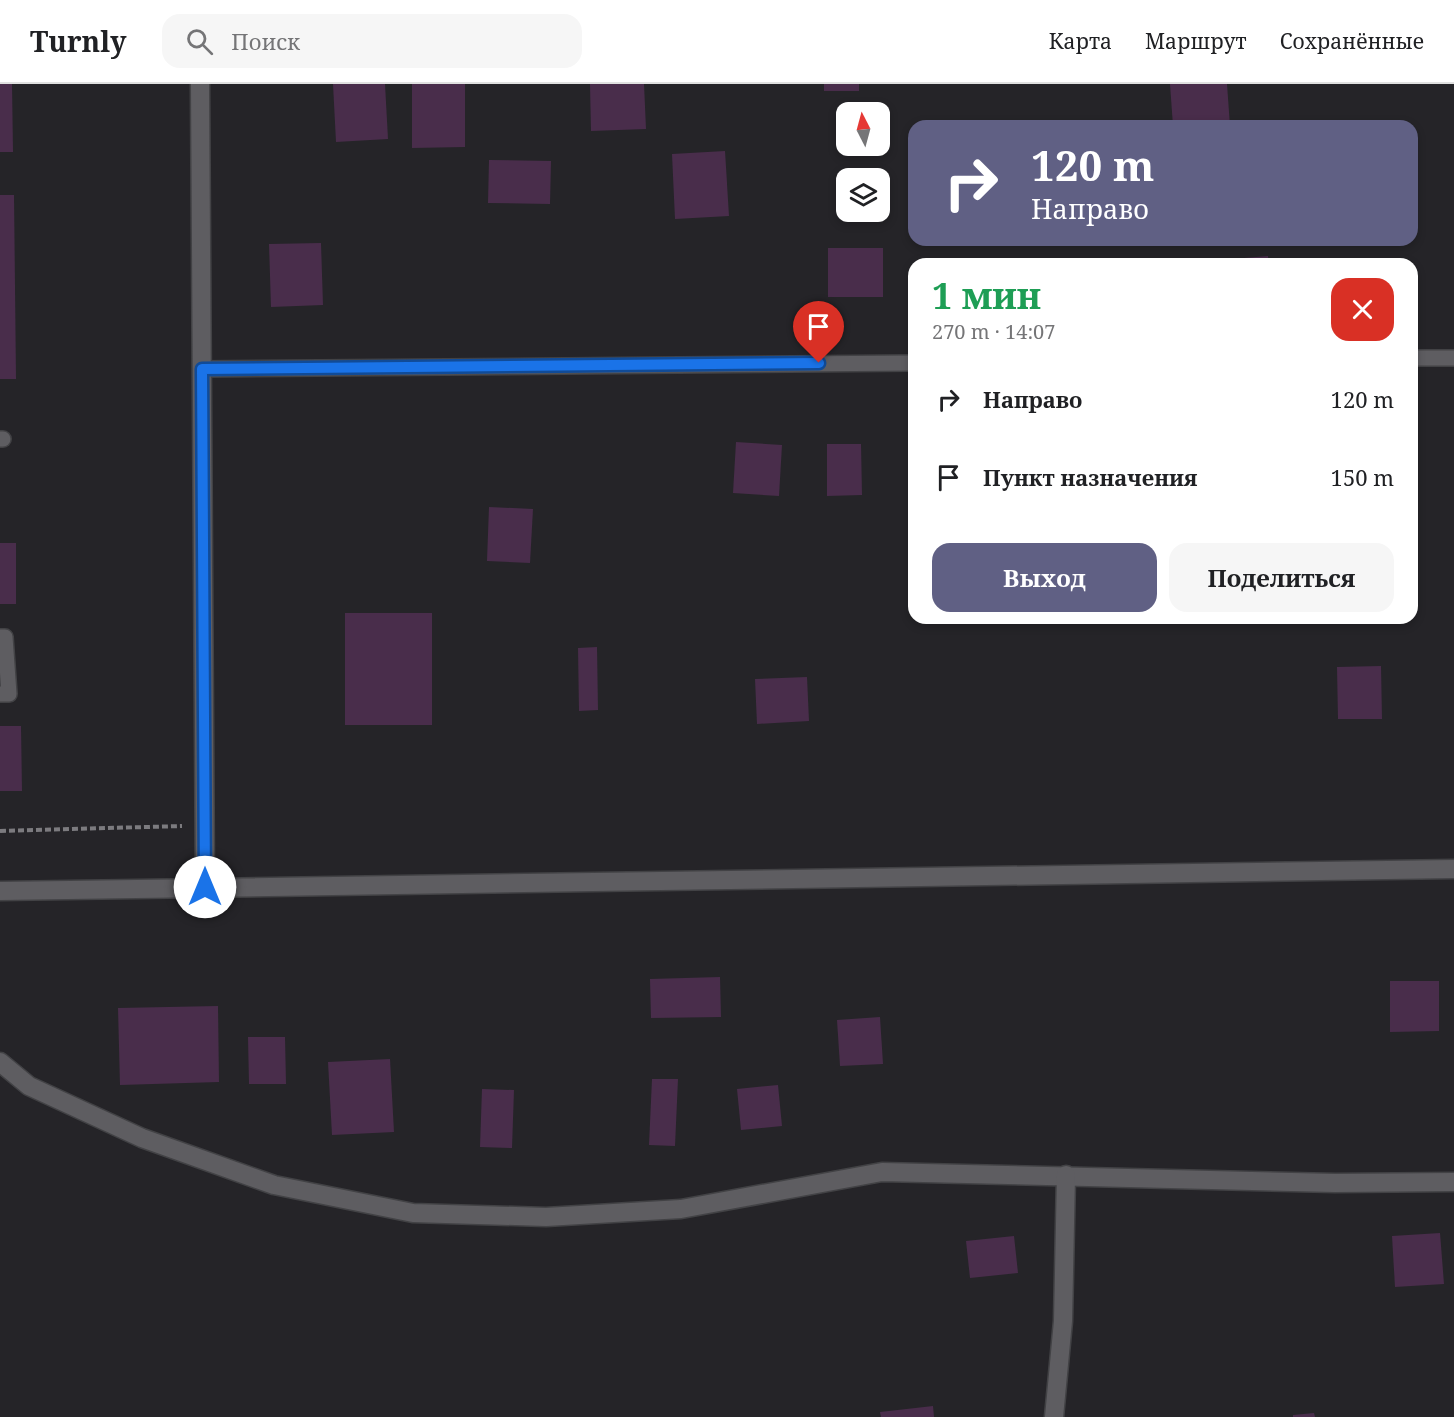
<!DOCTYPE html>
<html lang="ru">
<meta charset="utf-8">
<style>
:root{--surface:#fff;--page:#f6f6f6;--text:#202124;--muted:#757577;--line:#e0e0e0;--accent:#606084}
body{margin:0;font-family:"Noto Serif",serif;background:var(--page);color:var(--text);height:100vh;display:flex;flex-direction:column;font-size:22px;white-space:nowrap}
*{box-sizing:border-box;margin:0}
p{font-size:20px;color:var(--muted)}
.icon{flex:none;width:33px;height:33px;fill:none;stroke:currentColor;stroke-width:2;stroke-linecap:round;stroke-linejoin:round}
.map{position:relative;flex:1;overflow:hidden}
.side{position:absolute;left:908px;top:174px;width:510px;height:366px;display:flex;flex-direction:column;background:var(--surface);border-radius:18px;box-shadow:0 3px 9px #0003}
.side>*{flex:none}
.banner{position:absolute;left:908px;top:36px;width:510px;height:126px;border-radius:18px;box-shadow:0 3px 9px #0003;background:#606084;color:#fff;overflow:hidden}
.needle{width:39px;rotate:354deg}
.buttons{position:absolute;left:836px;top:18px;display:grid;gap:12px}
.buttons a{display:grid;place-items:center;width:54px;height:54px;border-radius:12px;background:var(--surface);box-shadow:0 3px 9px #0003;font-size:30px}
.pin{position:absolute;display:grid;place-items:center;width:51px;height:51px;color:#fff;margin:-62px -26px;border-radius:50% 50% 50% 0;rotate:-45deg;box-shadow:0 0 6px #0007}
.pin .icon{rotate:45deg}
.me{position:absolute;width:66px;margin:-33px;rotate:0deg;stroke-linejoin:round;filter:drop-shadow(0 0 4px #0008)}
.turn{display:flex;align-items:center;gap:21px;height:126px;padding:0 24px;font-size:27px}
.turn .icon{width:78px;height:78px;stroke-width:2.5}
.turn b{display:block;font-size:42px;line-height:51px}
.round{display:grid;place-items:center;flex:none;width:63px;height:63px;border-radius:18px;background:var(--page)}
.overview{display:flex;align-items:center;justify-content:space-between;height:102px;padding:0 24px}
h1{font-size:36px;font-weight:700;line-height:45px;color:#1e9e55}
.primary-button{display:flex;gap:12px;margin-top:auto;padding:12px 24px}
.primary-button a{flex:1;height:69px;border-radius:18px;background:var(--accent);color:#fff;font-size:24px;font-weight:700;line-height:69px;text-align:center}
.primary-button a+a{background:var(--page);color:var(--text)}
ul{padding:0;list-style:none}
li{display:flex;align-items:center;gap:18px;height:78px;padding:0 24px}
li div{flex:1}
li b{display:block;font-size:22px}
li em{font-style:normal}
header{display:flex;align-items:center;gap:36px;box-sizing:border-box;height:84px;padding:0 30px;background:var(--surface);border-bottom:2px solid var(--line)}
header strong{font-size:28px}
nav{display:flex;gap:33px;margin-inline-start:auto;font-size:21px}
.search{width:420px;height:54px;background:var(--page);display:flex;align-items:center;gap:15px;box-sizing:border-box;padding:0 21px;border-radius:18px;color:var(--muted);font-size:22px}
.map>svg:first-child{display:block}
.building{fill:#492d4b}
.lines{fill:none;stroke-linecap:round;stroke-linejoin:round}
.lane-casing{stroke:#424245;stroke-width:18}
.street-casing{stroke:#424245;stroke-width:21}
.secondary-casing{stroke:#424245;stroke-width:21}
.path{stroke:#7c7b7f;stroke-width:4;stroke-dasharray:6 3;stroke-linecap:butt}
.lane{stroke:#5e5d61;stroke-width:15}
.street{stroke:#5e5d61;stroke-width:18}
.secondary{stroke:#5e5d61;stroke-width:18}
.route-casing{stroke:#114b97;stroke-width:15}
.route{stroke:#1a73e8;stroke-width:10}
</style>
<header>
<strong>Turnly</strong>
<div class="search"><svg class="icon" aria-label="search" viewBox="0 0 24 24"><circle cx="10" cy="10" r="6"/><path d="M15 15l6 6"/></svg>Поиск</div>
<nav><a>Карта</a><a>Маршрут</a><a>Сохранённые</a></nav>
</header>
<div class="map">
<svg width="1454" height="1333" viewBox="0 0 1454 1333">
<rect width="100%" height="100%" fill="#252428"/>
<!-- building -->
<g class="building">
<polygon points="0,0 12,0 13,68 0,68"/>
<polygon points="333,0 385,0 388,55 336,58"/>
<polygon points="412,0 465,0 465,63 412,64"/>
<polygon points="590,0 644,0 646,45 591,47"/>
<rect x="824" y="0" width="35" height="7"/>
<polygon points="1170,0 1227,0 1230,42 1173,42"/>
<polygon points="725,67 729,132 675,135 672,70"/>
<polygon points="489,76 551,77 550,120 488,119"/>
<polygon points="0,111 14,111 16,295 0,295"/>
<polygon points="321,159 323,221 271,223 269,160"/>
<rect x="828" y="164" width="55" height="49"/>
<polygon points="1268,172 1269,180 1233,180 1232,175"/>
<polygon points="736,358 782,361 779,412 733,409"/>
<polygon points="827,360 861,360 862,411 827,412"/>
<polygon points="489,423 533,425 530,479 487,477"/>
<rect x="0" y="459" width="16" height="61"/>
<rect x="345" y="529" width="87" height="112"/>
<polygon points="597,563 598,626 579,627 578,564"/>
<polygon points="1381,582 1382,635 1338,635 1337,583"/>
<polygon points="807,593 809,637 757,640 755,595"/>
<polygon points="0,642 21,642 22,707 0,707"/>
<polygon points="720,893 721,933 651,934 650,895"/>
<polygon points="1390,897 1439,897 1439,947 1390,948"/>
<polygon points="218,922 219,998 120,1001 118,924"/>
<polygon points="880,933 883,980 840,982 837,936"/>
<polygon points="248,953 285,953 286,1000 249,1000"/>
<polygon points="390,975 394,1048 332,1051 328,978"/>
<polygon points="652,995 678,995 675,1062 649,1061"/>
<polygon points="778,1001 782,1042 741,1046 737,1005"/>
<polygon points="482,1005 514,1006 512,1064 480,1063"/>
<polygon points="1440,1149 1444,1200 1395,1203 1392,1152"/>
<polygon points="1014,1152 1018,1189 970,1194 966,1157"/>
<polygon points="933,1322 934,1333 881,1333 880,1328"/>
<polygon points="1314,1329 1315,1333 1293,1333 1293,1331"/>
</g>
<g class="lines">
<defs>
<g id="lane">
<polyline points="1412,274 1454,274"/>
<polyline points="202,285 914,279"/>
<polyline points="0,355 3,355"/>
<polyline points="0,553 5,553 9,610 0,610"/>
</g>
<g id="street">
<polyline points="200,0 205,803"/>
<polyline points="0,978 29,1002 142,1054 274,1101 413,1129 546,1133 681,1125 882,1088 1335,1099 1454,1098"/>
<polyline points="1054,1333 1063,1237 1066,1091"/>
</g>
<polyline id="secondary" points="0,807 1454,785"/>
</defs>
<!-- lane casing -->
<use href="#lane" class="lane-casing"/>
<!-- street casing -->
<use href="#street" class="street-casing"/>
<!-- secondary casing -->
<use href="#secondary" class="secondary-casing"/>
<!-- path -->
<polyline class="path" points="0,747 182,742"/>
<!-- lane -->
<use href="#lane" class="lane"/>
<!-- street -->
<use href="#street" class="street"/>
<!-- secondary -->
<use href="#secondary" class="secondary"/>
</g>
<g class="lines">
<defs>
<polyline id="route" points="205,803 202,285 819,279"/>
</defs>
<!-- route casing -->
<use href="#route" class="route-casing"/>
<!-- route -->
<use href="#route" class="route"/>
</g>
</svg>
<div class="buttons">
<a><svg class="needle" viewBox="-14 -14 28 28"><path d="M0-13l5 13h-10z" fill="#e53935"/><path d="M0 13l5-13h-10z" fill="#757577"/></svg></a>
<a><svg class="icon" aria-label="layers" viewBox="0 0 24 24"><path d="M12 4l9 5-9 5-9-5zM3 14l9 5 9-5"/></svg></a>
</div>
<div class="pin" style="left:819px;top:279px;background:#d93025"><svg class="icon" aria-label="arrive" viewBox="0 0 24 24"><path d="M6 21V4h12l-3 4 3 4H6"/></svg></div>
<svg class="me" style="left:205px;top:803px" viewBox="-20 -20 40 40"><circle r="19" fill="#fff"/><path d="M0-13L10 11 0 6-10 11z" fill="#1a73e8"/></svg>
<div class="banner">
<div class="turn"><svg class="icon" aria-label="right" viewBox="0 0 24 24"><path d="M7 20v-9h11M14 6l5 5-5 5"/></svg><div><b>120 m</b>Направо</div></div>
</div>
<section class="side">
<div class="overview"><div><h1>1 мин</h1><p>270 m · 14:07</p></div><a class="round" style="background:#d93025;color:#fff"><svg class="icon" aria-label="close" viewBox="0 0 24 24"><path d="M6 6l12 12M18 6L6 18"/></svg></a></div>
<ul>
<li><svg class="icon" aria-label="right" viewBox="0 0 24 24"><path d="M7 20v-9h11M14 6l5 5-5 5"/></svg><div><b>Направо</b></div><em>120 m</em></li>
<li><svg class="icon" aria-label="arrive" viewBox="0 0 24 24"><path d="M6 21V4h12l-3 4 3 4H6"/></svg><div><b>Пункт назначения</b></div><em>150 m</em></li>
</ul>
<div class="primary-button"><a>Выход</a><a>Поделиться</a></div>
</section>
</div>
